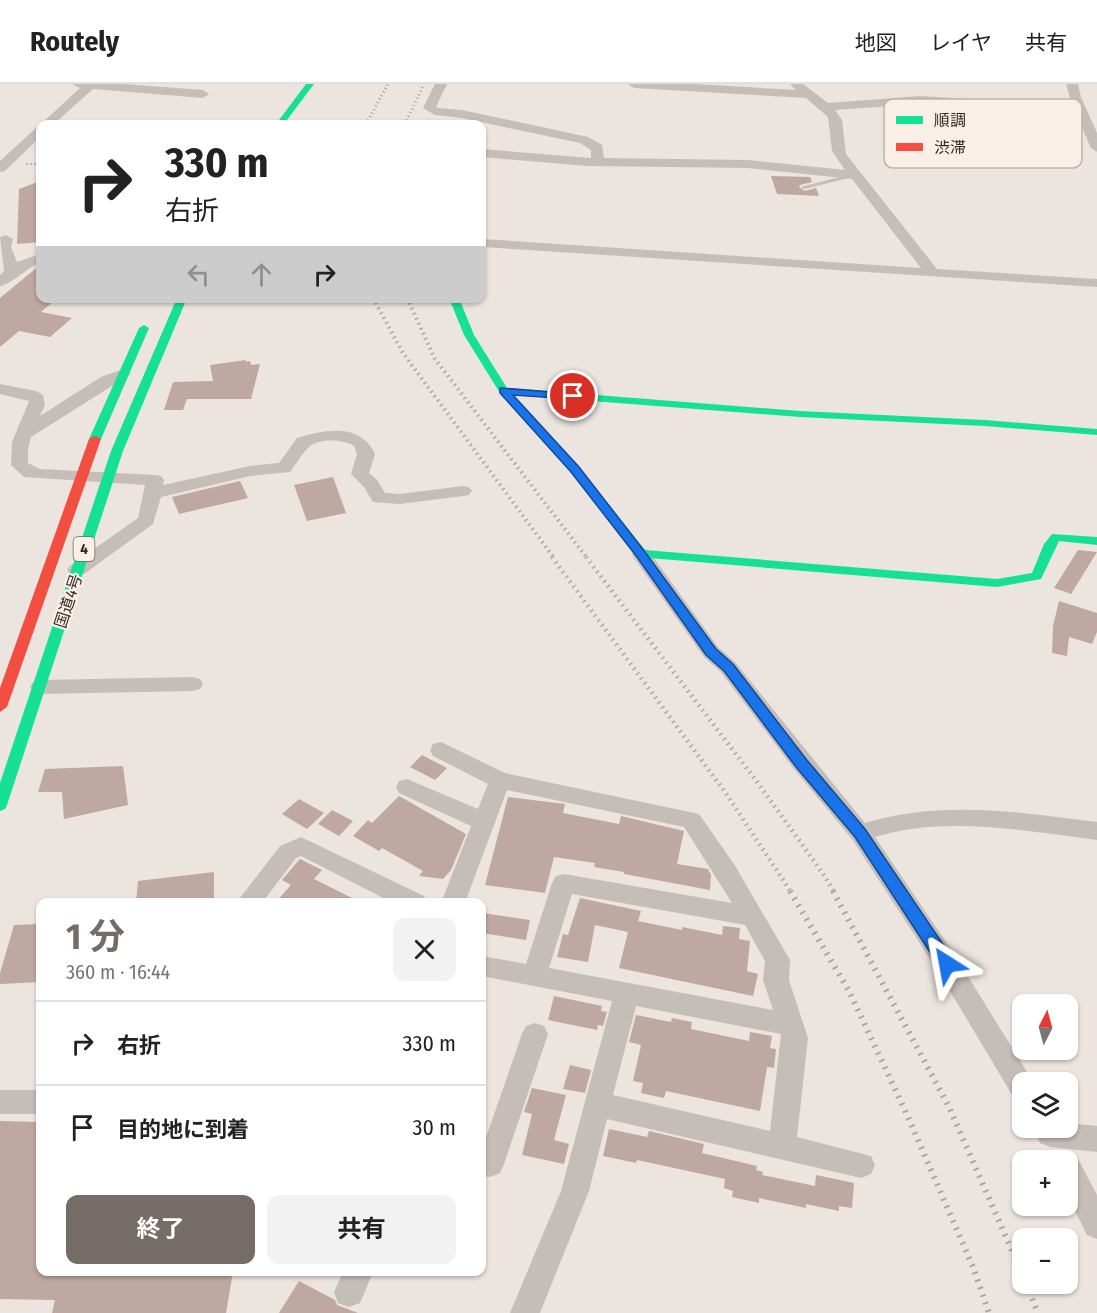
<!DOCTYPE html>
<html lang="ja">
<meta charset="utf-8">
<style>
:root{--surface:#fff;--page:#f2f2f2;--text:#222;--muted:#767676;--line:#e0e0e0;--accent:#756b67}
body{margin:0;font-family:"Fira Sans Condensed","Noto Sans JP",sans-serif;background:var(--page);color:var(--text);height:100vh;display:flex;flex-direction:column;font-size:22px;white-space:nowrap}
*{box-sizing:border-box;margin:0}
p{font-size:20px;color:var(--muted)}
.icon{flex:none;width:33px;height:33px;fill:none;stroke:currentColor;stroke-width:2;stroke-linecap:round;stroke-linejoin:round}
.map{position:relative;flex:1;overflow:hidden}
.sheet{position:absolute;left:36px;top:814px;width:450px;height:378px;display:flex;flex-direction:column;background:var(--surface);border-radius:12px;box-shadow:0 2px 4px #0004}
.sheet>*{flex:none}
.top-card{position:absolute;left:36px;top:36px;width:450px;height:183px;border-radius:12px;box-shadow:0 2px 4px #0004;background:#fff;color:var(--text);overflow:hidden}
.needle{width:39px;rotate:6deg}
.controls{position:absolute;left:1012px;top:910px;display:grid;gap:12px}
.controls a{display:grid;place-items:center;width:66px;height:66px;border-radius:12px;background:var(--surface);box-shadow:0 2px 4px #0004;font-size:30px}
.pin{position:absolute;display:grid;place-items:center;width:51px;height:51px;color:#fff;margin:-26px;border:3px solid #fff;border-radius:50%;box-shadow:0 2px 6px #0007}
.me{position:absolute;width:66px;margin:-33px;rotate:326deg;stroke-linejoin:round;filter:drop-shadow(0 0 4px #0008)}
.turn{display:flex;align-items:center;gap:21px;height:126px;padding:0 30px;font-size:27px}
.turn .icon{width:78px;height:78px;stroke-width:2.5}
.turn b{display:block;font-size:42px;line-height:51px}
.lanes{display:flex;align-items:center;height:57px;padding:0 30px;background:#0003;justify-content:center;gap:30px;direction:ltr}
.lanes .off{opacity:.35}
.round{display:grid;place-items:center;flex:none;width:63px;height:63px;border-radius:12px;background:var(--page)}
.summary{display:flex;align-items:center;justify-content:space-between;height:102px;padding:0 30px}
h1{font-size:36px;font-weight:700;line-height:45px;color:var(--accent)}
.button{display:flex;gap:12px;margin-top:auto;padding:12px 30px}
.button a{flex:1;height:69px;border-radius:12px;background:var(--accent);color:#fff;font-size:24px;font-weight:700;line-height:69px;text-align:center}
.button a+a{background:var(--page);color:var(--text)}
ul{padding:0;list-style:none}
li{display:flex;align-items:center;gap:18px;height:84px;padding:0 30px;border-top:2px solid var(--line)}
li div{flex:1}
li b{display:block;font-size:22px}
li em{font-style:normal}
header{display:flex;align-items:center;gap:36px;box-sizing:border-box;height:84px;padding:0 30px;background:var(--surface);border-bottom:2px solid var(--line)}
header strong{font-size:28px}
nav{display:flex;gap:33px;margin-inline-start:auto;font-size:21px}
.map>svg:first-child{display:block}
.building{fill:#bfa8a1}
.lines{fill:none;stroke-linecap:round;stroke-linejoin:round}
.path{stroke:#beb6b1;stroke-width:2;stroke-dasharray:2 2;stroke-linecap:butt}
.lane{fill:#c5bdb8;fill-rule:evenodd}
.street{fill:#c5bdb8;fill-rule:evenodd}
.fast{fill:#16e098;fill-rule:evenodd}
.jam{fill:#f24e42;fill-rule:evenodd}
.rail-far3{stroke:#aca6a3;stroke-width:3;stroke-dasharray:1 3;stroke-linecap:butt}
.rail-far2{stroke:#aca6a3;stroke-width:4;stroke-dasharray:1.5 4;stroke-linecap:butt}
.rail-far1{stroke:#aca6a3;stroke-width:4.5;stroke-dasharray:1.5 4.5;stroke-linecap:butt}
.rail{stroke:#aca6a3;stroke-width:6;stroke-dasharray:2 6;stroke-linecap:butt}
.route{fill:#1a73e8;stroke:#114b97;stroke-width:1.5}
.labels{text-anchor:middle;stroke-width:4.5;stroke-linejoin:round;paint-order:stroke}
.shield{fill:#f9efe6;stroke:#706560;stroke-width:1.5}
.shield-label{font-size:15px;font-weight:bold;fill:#352a27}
.street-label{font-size:16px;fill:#352a27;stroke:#f9efe6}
.key{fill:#f9efe6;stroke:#beb4ad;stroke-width:1.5}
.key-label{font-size:16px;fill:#352a27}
</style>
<header>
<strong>Routely</strong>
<nav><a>地図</a><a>レイヤ</a><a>共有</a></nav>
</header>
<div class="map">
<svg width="1097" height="1229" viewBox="0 0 1097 1229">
<rect width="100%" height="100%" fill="#ece5df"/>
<!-- building -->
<g class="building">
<polygon points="771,92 810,93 812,98 800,101 799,103 805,107 816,104 819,112 777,110"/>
<polygon points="40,97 40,158 17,160 19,105"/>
<polygon points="40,181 40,214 57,214 41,228 72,234 50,253 19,247 0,263 0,214"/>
<polygon points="246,276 246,278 250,277 251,281 260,280 251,315 187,315 183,326 164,326 173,298 213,297 210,281"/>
<polygon points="333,393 346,429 307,437 294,401"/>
<polygon points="240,397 248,414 179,430 172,413"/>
<polygon points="1078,466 1097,468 1071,510 1054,504"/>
<polygon points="1059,517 1097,529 1097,548 1092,560 1069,553 1067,572 1052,569 1053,542"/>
<polygon points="422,671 447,684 435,696 410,683"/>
<polygon points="123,682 128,721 64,735 62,708 38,708 45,685"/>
<polygon points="399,712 466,750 451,786 443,795 419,792 423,787 382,764 379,767 353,752 368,736 372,739"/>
<polygon points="508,713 565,720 563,729 619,740 621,732 684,747 677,780 708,785 711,791 710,806 624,790 624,788 594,783 595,779 554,773 545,809 485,801"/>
<polygon points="299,715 324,729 307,745 282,730"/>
<polygon points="332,726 353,737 339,752 318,740"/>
<polygon points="300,775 322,786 314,795 362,819 275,819 291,801 282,796"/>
<polygon points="214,788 214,819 136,819 138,797"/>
<polygon points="580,814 641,827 638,837 682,846 682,843 722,851 723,842 740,844 739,855 750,857 747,887 758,890 753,912 619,884 628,848 595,841 588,878 557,873 563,850 568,851"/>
<polygon points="482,829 530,836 526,856 482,849"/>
<polygon points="40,840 40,898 0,900 0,889 14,841"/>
<polygon points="554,912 602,922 601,927 607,928 603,942 598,941 597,946 548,936"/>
<polygon points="636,931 671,938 672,934 692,938 691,945 749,957 750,948 772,952 770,964 776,965 774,984 767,983 760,1027 666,1007 664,1014 641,1009 643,999 633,997 641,961 629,958"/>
<polygon points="570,981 591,986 585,1009 563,1005"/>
<polygon points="532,1004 566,1011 554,1056 569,1060 564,1080 522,1071 532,1030 524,1028"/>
<polygon points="0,1037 40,1038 40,1188 233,1188 226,1229 52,1229 55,1216 0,1215"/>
<polygon points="609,1045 647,1053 649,1047 704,1060 702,1069 757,1082 756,1086 763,1088 762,1091 815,1102 816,1091 854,1099 852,1124 839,1122 839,1127 806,1120 806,1124 759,1114 759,1119 732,1113 733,1107 724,1104 725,1095 637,1076 636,1079 603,1072"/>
<polygon points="299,1197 335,1216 337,1221 358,1229 279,1229"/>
</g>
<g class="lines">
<!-- path -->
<polyline class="path" points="26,80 40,80"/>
<!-- lane -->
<polygon class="lane" points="855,89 857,90 857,92 804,105 801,103"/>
<!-- street -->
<g class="street">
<polygon points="72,0 123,0 203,6 209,10 203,14 93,5 54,40 41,40 80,4"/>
<polygon points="435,0 447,0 436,23 438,24 462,26 588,53 602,61 604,74 748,76 845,86 832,67 828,33 806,14 634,4 628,0 695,0 796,6 790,0 803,0 828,19 920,12 1072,21 1066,0 1078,0 1081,13 1097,49 1097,68 1091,64 1075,28 920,20 835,26 842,36 846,70 937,185 1097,195 1097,203 482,163 482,155 921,184 852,95 748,84 588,82 482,73 482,65 591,74 591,66 580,59 462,34 435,31 423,24"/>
<polygon points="40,43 40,53 5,87 0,88 0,77 36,44"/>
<path d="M6,151L13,155L11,163L17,178L40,170V179C25,184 15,199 0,202V191L4,187L0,153Z"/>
<path d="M123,285L131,290L31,353L28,366V379L40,385L155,391L161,392L164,396L163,401L250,382L279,379L297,354C325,346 360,338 375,370L369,389L377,396L385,409L400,410L463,402L469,403L472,407L469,411L463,412L400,420L373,418L364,403L351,390L357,370L354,362C343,355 317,354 308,364C301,371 296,380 290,388L250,392L161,413L153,440L84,490H70L67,486L70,482L138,434L145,401L24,393L11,381L12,358L29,317L0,310V300L36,307L43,311L45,321L40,332L101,293Z"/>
<path d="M641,464L648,466L718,563L735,578L865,739C941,716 1019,728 1097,738V756C1025,747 946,731 875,753L956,873L1032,996L1034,999H1023V1017L1014,1014L938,887L852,755L794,685L721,588L704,573L634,474L632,470L634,466Z"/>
<polygon points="193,593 200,595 203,600 200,605 193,607 40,610 33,608 30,603 33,598 40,596"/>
<path d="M441,658L505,689L699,730L734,780L790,876L789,896L808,954L797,1053L871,1072L875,1081L871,1090L861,1094L607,1035L589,1107L540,1229H510L561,1107L612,917L482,892V872L526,880L552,799L556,792L564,790L732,819L684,743L507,706L465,819H441L471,742L399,709L396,703L399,697L407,695L478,725L488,700L433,672L430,666L433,660ZM572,810L745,841L765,877L763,896L773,926L549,884ZM636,922L781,950L770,1047L613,1011Z"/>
<polygon points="301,753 424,812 427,819 393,819 301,772 296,774 262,819 236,819 280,762"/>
<polygon points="535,939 544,942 548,950 504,1080 500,1089 490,1093 482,1092 482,1065 522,950 526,942"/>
<rect x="0" y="1006" width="40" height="24"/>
<polygon points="1068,1039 1097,1042 1097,1068 1050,1063 1040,1059 1036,1050 1039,1044 1068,1044"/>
<polygon points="1068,1071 1078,1075 1097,1111 1097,1155 1087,1151 1068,1113 1068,1077 1057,1077"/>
<polygon points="343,1188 373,1188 360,1219 349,1223 338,1219 334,1208"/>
</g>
<!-- fast -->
<g class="fast">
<polygon points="306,0 314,0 284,40 276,40"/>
<polygon points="177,214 187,214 123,367 7,721 5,725 0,727 0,699 111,367"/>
<polygon points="449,214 459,214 474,251 507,304 800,327 985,336 1097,345 1097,351 985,342 800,333 513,311 579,383 645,466 997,495 1032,489 1044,460 1052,450 1097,453 1097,461 1059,457 1041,495 997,503 637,473 571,387 500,309 464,251"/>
<polygon points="144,241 149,244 101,355 99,357 91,357 89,355 139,244"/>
</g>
<!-- jam -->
<polygon class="jam" points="95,352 101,355 7,623 0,628 0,604 89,355"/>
<!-- rail-far3 -->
<g class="rail-far3">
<polyline points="366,40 388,0"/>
<polyline points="405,40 424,0"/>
</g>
<!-- rail-far2 -->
<g class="rail-far2">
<polyline points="373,214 403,269 554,474"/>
<polyline points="407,214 435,275 587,474"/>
</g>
<!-- rail-far1 -->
<g class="rail-far1">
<polyline points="552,473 725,708 791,808"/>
<polyline points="586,473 758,699 826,794 834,808"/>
</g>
<!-- rail -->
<g class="rail">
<polyline points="790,807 849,907 909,1035 973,1183 989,1229"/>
<polyline points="833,807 949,1023 1023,1192"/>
<polyline points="1026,1200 1038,1229"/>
</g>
</g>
<!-- route -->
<polygon class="route" points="500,304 577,310 577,314 573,315 513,311 579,383 645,468 716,565 733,580 806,675 865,745 953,875 955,880 953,885 947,887 941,885 855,753 796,683 724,587 706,571 637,473 571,388 500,309"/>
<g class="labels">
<!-- shield labels -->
<rect class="shield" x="73.5" y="453" width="21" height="24" rx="4.5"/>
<g class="shield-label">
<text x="84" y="470">4</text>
</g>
<!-- street labels -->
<g class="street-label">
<text transform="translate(68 517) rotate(-72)" y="6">国道4号</text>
</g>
</g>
<!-- legend -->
<rect x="884" y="15" width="198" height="69" rx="9" class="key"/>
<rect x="896" y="32" width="27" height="8" fill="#16e098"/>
<rect x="896" y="59" width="27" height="8" fill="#f24e42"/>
<g class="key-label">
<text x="934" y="42">順調</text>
<text x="934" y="69">渋滞</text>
</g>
</svg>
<div class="controls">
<a><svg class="needle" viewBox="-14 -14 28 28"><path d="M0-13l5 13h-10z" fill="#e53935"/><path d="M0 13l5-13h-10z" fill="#767676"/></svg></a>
<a><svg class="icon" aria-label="layers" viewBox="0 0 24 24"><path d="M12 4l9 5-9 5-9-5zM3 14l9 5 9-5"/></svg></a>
<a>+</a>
<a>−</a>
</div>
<div class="pin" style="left:573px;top:312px;background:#d93025"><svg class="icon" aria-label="arrive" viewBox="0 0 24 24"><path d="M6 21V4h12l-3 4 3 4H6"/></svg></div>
<svg class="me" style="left:947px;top:880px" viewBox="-20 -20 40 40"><path d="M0-17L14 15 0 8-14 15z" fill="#1a73e8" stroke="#fff" stroke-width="4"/></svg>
<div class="top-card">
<div class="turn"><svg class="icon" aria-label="right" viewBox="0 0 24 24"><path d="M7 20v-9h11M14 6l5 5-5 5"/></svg><div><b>330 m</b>右折</div></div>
<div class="lanes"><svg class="icon off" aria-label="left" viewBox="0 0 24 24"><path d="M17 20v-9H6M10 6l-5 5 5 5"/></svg><svg class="icon off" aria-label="ahead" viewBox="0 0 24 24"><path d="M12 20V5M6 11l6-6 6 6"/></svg><svg class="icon" aria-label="right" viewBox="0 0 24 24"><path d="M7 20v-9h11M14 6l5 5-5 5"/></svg></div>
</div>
<section class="sheet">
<div class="summary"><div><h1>1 分</h1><p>360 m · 16:44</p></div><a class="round"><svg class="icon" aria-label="close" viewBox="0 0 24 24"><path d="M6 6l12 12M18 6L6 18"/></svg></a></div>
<ul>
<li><svg class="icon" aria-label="right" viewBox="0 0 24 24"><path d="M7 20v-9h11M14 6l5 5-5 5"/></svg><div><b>右折</b></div><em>330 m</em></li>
<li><svg class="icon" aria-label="arrive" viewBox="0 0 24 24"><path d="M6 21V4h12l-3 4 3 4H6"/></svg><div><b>目的地に到着</b></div><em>30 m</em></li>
</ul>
<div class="button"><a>終了</a><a>共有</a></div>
</section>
</div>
